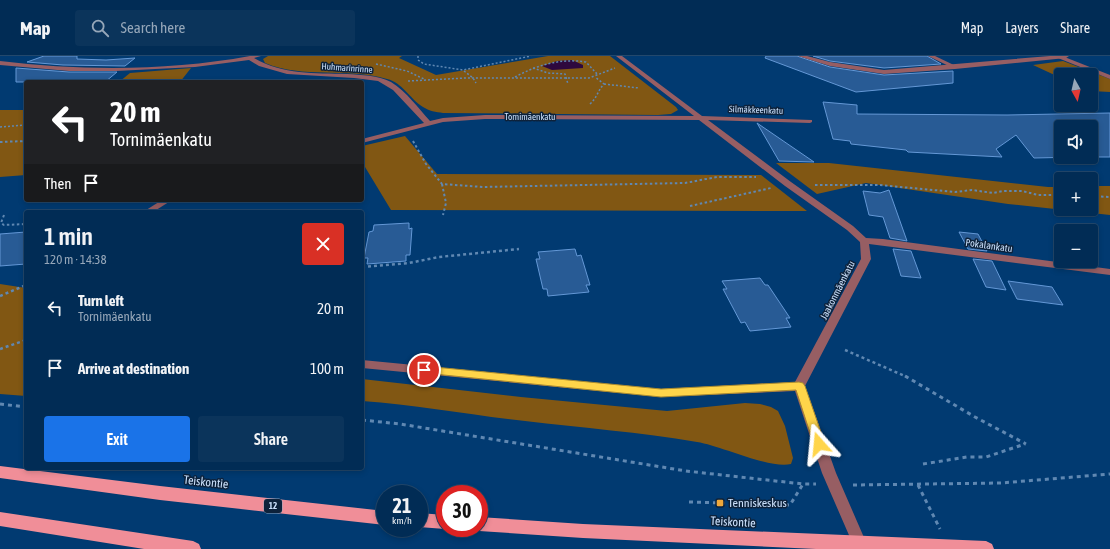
<!DOCTYPE html>
<meta charset="utf-8">
<style>
:root{--surface:#012c55;--page:#0b345b;--text:#f1f3f6;--muted:#96a7b9;--line:#23486c;--accent:#1a73e8}
body{margin:0;font-family:"Asap Condensed",sans-serif;background:var(--page);color:var(--text);height:100vh;display:flex;flex-direction:column;font-size:15px;white-space:nowrap}
*{box-sizing:border-box;margin:0}
p{font-size:13px;color:var(--muted)}
.icon{flex:none;width:22px;height:22px;fill:none;stroke:currentColor;stroke-width:2;stroke-linecap:round;stroke-linejoin:round}
.map{position:relative;flex:1;overflow:hidden}
.side{position:absolute;left:24px;top:154px;width:340px;height:260px;display:flex;flex-direction:column;background:var(--surface);border-radius:4px;box-shadow:0 2px 6px #0003,0 0 0 1px var(--line)}
.side>*{flex:none}
.top-card{position:absolute;left:24px;top:24px;width:340px;height:122px;border-radius:4px;box-shadow:0 2px 6px #0003,0 0 0 1px var(--line);background:#202124;color:#fff;overflow:hidden}
.needle{width:26px;rotate:172deg}
.buttons{position:absolute;left:1054px;top:12px;display:grid;gap:8px}
.buttons a{display:grid;place-items:center;width:44px;height:44px;border-radius:4px;background:var(--surface);box-shadow:0 2px 6px #0003,0 0 0 1px var(--line);font-size:20px}
.speed{position:absolute;left:376px;top:429px;display:flex;gap:8px;font-size:20px;font-weight:700;text-align:center}
.speed>*{display:grid;place-content:center;width:52px;height:52px;border-radius:50%;background:var(--surface);box-shadow:0 2px 6px #0003,0 0 0 1px var(--line);line-height:1}
.speed small{font-size:10px;font-weight:400}
.speed .limit{border:6px solid #d22;background:#fff;color:#111}
.pin{position:absolute;display:grid;place-items:center;width:34px;height:34px;color:#fff;margin:-17px;border:2px solid #fff;border-radius:50%;box-shadow:0 1px 4px #0007}
.me{position:absolute;width:44px;margin:-22px;rotate:342deg;stroke-linejoin:round;filter:drop-shadow(0 0 3px #0008)}
.turn{display:flex;align-items:center;gap:14px;height:84px;padding:0 20px;font-size:18px}
.turn .icon{width:52px;height:52px;stroke-width:2.5}
.turn b{display:block;font-size:28px;line-height:34px}
.then{display:flex;align-items:center;height:38px;padding:0 20px;background:#0003;gap:8px;font-size:15px}
.round{display:grid;place-items:center;flex:none;width:42px;height:42px;border-radius:4px;background:var(--page)}
.overview{display:flex;align-items:center;justify-content:space-between;height:68px;padding:0 20px}
h1{font-size:24px;font-weight:600;line-height:30px}
.primary-button{display:flex;gap:8px;margin-top:auto;padding:8px 20px}
.primary-button a{flex:1;height:46px;border-radius:4px;background:var(--accent);color:#fff;font-size:16px;font-weight:600;line-height:46px;text-align:center}
.primary-button a+a{background:var(--page);color:var(--text)}
ul{padding:0;list-style:none}
li{display:flex;align-items:center;gap:12px;height:60px;padding:0 20px}
li div{flex:1}
li b{display:block;font-size:15px}
li em{font-style:normal}
header{display:flex;align-items:center;gap:24px;box-sizing:border-box;height:56px;padding:0 20px;background:var(--surface);border-bottom:1px solid var(--line)}
header strong{font-size:19px}
nav{display:flex;gap:22px;margin-inline-start:auto;font-size:14px}
.search{width:280px;height:36px;background:var(--page);display:flex;align-items:center;gap:10px;box-sizing:border-box;padding:0 14px;border-radius:4px;color:var(--muted);font-size:15px}
.map>svg:first-child{display:block}
.green{fill:#815713}
.water{fill:#2e083e}
.building{fill:#285b95;stroke:#6498d6}
.lines{fill:none;stroke-linecap:round;stroke-linejoin:round}
.path-far3{stroke:#6088b2;stroke-width:1.5;stroke-dasharray:2 2;stroke-linecap:butt}
.path-far2{stroke:#6088b2;stroke-width:2;stroke-dasharray:2.5 2.5;stroke-linecap:butt}
.path-far1{stroke:#6088b2;stroke-width:2.5;stroke-dasharray:3 3;stroke-linecap:butt}
.path{stroke:#6088b2;stroke-width:3;stroke-dasharray:4 4;stroke-linecap:butt}
.service{fill:#975e63;fill-rule:evenodd}
.minor{fill:#975e63;fill-rule:evenodd}
.trunk{fill:#f08e98;fill-rule:evenodd}
.route{fill:#ffd54a;stroke:#a68a30}
.poi-dot{fill:#eea83c;stroke:#0d223b;stroke-width:1.5}
.labels{text-anchor:middle;stroke-width:3;stroke-linejoin:round;paint-order:stroke}
.far-street-label{font-size:9px;fill:#cbe0fb;stroke:#0d223b}
.shield{fill:#0d223b;stroke:#92a7c1;stroke-width:1}
.shield-label{font-size:9px;font-weight:bold;fill:#cbe0fb}
.street-label{font-size:10px;fill:#cbe0fb;stroke:#0d223b}
.near-street-label{font-size:12px;fill:#cbe0fb;stroke:#0d223b}
.near-poi-label{font-size:12px;fill:#cbe0fb;stroke:#0d223b;text-anchor:start}
</style>
<header>
<strong>Map</strong>
<div class="search"><svg class="icon" aria-label="search" viewBox="0 0 24 24"><circle cx="10" cy="10" r="6"/><path d="M15 15l6 6"/></svg>Search here</div>
<nav><a>Map</a><a>Layers</a><a>Share</a></nav>
</header>
<div class="map">
<svg width="1110" height="493" viewBox="0 0 1110 493">
<rect width="100%" height="100%" fill="#013a71"/>
<!-- green -->
<g class="green">
<path d="M268,0H402L399,2L436,19L548,0H610L676,51L678,54L671,58L658,59L443,57C436,56 429,55 423,51C409,42 403,27 387,23C347,11 303,23 265,7L263,3Z"/>
<polygon points="1063,5 1110,23 1110,36 1091,35 1091,19 1061,19 1061,22 1033,9"/>
<polygon points="191,12 180,26 119,26 130,17"/>
<polygon points="0,54 26,54 26,119 0,121"/>
<polygon points="405,80 437,118 761,119 807,155 391,154 362,106 362,90"/>
<polygon points="776,107 829,107 1048,131 1061,131 1061,153 1091,153 1091,130 1110,130 1110,159 1008,148 866,127 817,138"/>
<polygon points="0,228 26,232 26,340 0,338"/>
<path d="M362,323L521,341L667,355L745,347L760,348L771,351L778,355L785,370L793,402L791,408C769,413 722,390 697,386C640,376 582,372 525,365C470,359 417,349 362,345Z"/>
</g>
<!-- water -->
<polygon class="water" points="572,4 583,9 583,12 552,14 542,10 557,5"/>
<!-- building -->
<g class="building">
<polygon points="44,0 77,0 77,3 106,4 135,2 125,10 63,9 27,6"/>
<polygon points="766,0 797,0 830,11 884,19 953,15 953,27 856,36 765,2"/>
<polygon points="813,0 927,0 941,8 884,12 830,5"/>
<polygon points="16,12 69,16 117,16 105,26 16,26"/>
<polygon points="823,46 857,49 857,58 1007,59 1110,57 1110,101 1091,101 1091,71 1061,71 1061,101 1080,101 1034,102 1016,79 996,93 1002,101 908,96 906,94 851,88 850,85 833,83"/>
<polygon points="757,67 814,106 779,105"/>
<polygon points="889,134 907,185 890,182 883,161 869,159 863,135 880,137"/>
<polygon points="409,167 409,173 412,172 410,199 406,199 406,205 367,208 368,202 364,202 369,176 373,175 374,169"/>
<polygon points="26,176 26,208 0,210 0,178"/>
<polygon points="959,176 978,178 987,195 968,193"/>
<polygon points="575,193 577,200 581,199 590,229 586,229 589,236 548,240 547,233 543,233 536,203 540,203 538,196"/>
<polygon points="893,193 911,195 921,222 901,220"/>
<polygon points="973,203 992,205 1006,234 986,231"/>
<polygon points="760,222 765,229 768,229 790,262 786,262 791,271 750,275 745,266 741,267 723,233 727,233 722,225"/>
<polygon points="1008,225 1052,231 1063,249 1017,243"/>
</g>
<g class="lines">
<!-- path-far3 -->
<g class="path-far3">
<polyline points="418,0 418,4 424,8 463,14 531,0"/>
<polyline points="376,8 407,15 424,23"/>
<polyline points="533,12 548,17 565,18 568,28"/>
<polyline points="464,15 473,22 476,27"/>
<path d="M515,21C537,9 561,2 586,6L598,19"/>
<polyline points="408,25 466,22 589,22 615,12"/>
<polyline points="604,28 639,32"/>
<path d="M590,48C597,42 598,34 604,28L595,21"/>
<polyline points="0,71 26,69"/>
</g>
<!-- path-far2 -->
<g class="path-far2">
<polyline points="413,85 426,108 442,128 483,131 685,127 717,121 756,121"/>
<polyline points="0,86 26,85"/>
<polyline points="442,128 446,147 443,159"/>
<polyline points="815,129 879,129 955,136 972,134 993,137 1003,135 1022,135 1038,139 1061,139"/>
<polyline points="1091,140 1110,141"/>
<polyline points="690,150 771,132"/>
<polyline points="4,159 1,167 4,169 26,168"/>
</g>
<!-- path-far1 -->
<g class="path-far1">
<polyline points="362,211 409,207 439,201 519,193"/>
<polyline points="0,240 26,229"/>
<polyline points="0,293 26,284"/>
<polyline points="845,294 907,321"/>
</g>
<!-- path -->
<g class="path">
<polyline points="905,320 975,361 1026,388"/>
<polyline points="0,348 26,351"/>
<polyline points="362,364 400,368 686,415 803,428 816,428"/>
<polyline points="923,408 967,401 986,401 1025,388"/>
<polyline points="853,429 1001,427 1110,418"/>
<polyline points="918,429 940,473"/>
<polyline points="689,446 790,449 803,428"/>
</g>
<!-- service -->
<g class="service">
<polygon points="928,0 935,0 958,11 953,12"/>
<polygon points="1058,0 1062,0 1110,19 1110,23 1058,2"/>
</g>
<!-- minor -->
<g class="minor">
<path d="M250,0H261L254,2C283,19 315,17 347,18C361,19 378,19 391,26C407,36 418,52 430,65L443,62L485,59L694,60L616,0H622L702,60L812,64V66L810,67L708,64L791,126L853,170L866,182L883,183L1110,213V219L869,188L871,203L805,330L836,417L869,493H855L822,417L795,335L661,341L362,312V304L661,333L795,326L861,203L860,186L847,174L785,130L699,64L485,63L443,66L362,87V83L424,67L393,34L378,25L354,22L287,18L259,10L249,4L195,11L116,15H69L0,9V5C83,15 168,15 250,0Z"/>
<polygon points="798,0 807,0 830,6 884,14 1050,0 1069,0 1066,2 955,13 884,18 830,10"/>
<polygon points="162,144 172,144 153,156 143,156"/>
</g>
<!-- trunk -->
<g class="trunk">
<polygon points="0,410 160,430 385,455 385,469 160,444 0,422"/>
<polygon points="0,456 193,485 199,488 201,493 144,493 0,470"/>
<polygon points="419,457 445,459 445,472 448,472 445,473 419,471"/>
<polygon points="479,461 583,468 986,485 992,488 994,493 816,493 583,482 479,475 473,472 479,472"/>
</g>
</g>
<!-- route -->
<polygon class="route" points="424,310 661,333 799,326 803,327 805,330 825,388 823,392 819,393 815,392 796,334 661,341 424,317 420,316 418,314 420,311"/>
<!-- markers -->
<rect class="poi-dot" x="716" y="443" width="8" height="8" rx="2"/>
<g class="labels">
<!-- far-street labels -->
<g class="far-street-label">
<text transform="translate(347 12) rotate(4)" y="3">Huhmarinrinne</text>
<text transform="translate(756 54) rotate(2)" y="3">Silmäkkeenkatu</text>
<text x="530" y="64">Tornimäenkatu</text>
</g>
<!-- shield labels -->
<rect class="shield" x="264" y="443" width="18" height="14" rx="3"/>
<g class="shield-label">
<text x="273" y="453">12</text>
</g>
<!-- street labels -->
<g class="street-label">
<text transform="translate(989 189) rotate(8)" y="4">Pokalankatu</text>
<text transform="translate(837 234) rotate(-63)" y="4">Jaakonmäenkatu</text>
</g>
<!-- near-street labels -->
<g class="near-street-label">
<text transform="translate(206 426) rotate(6)" y="4">Teiskontie</text>
<text transform="translate(733 466) rotate(3)" y="4">Teiskontie</text>
</g>
<!-- near-poi labels -->
<g class="near-poi-label">
<text x="728" y="451">Tenniskeskus</text>
</g>
</g>
</svg>
<div class="buttons">
<a><svg class="needle" viewBox="-14 -14 28 28"><path d="M0-13l5 13h-10z" fill="#e53935"/><path d="M0 13l5-13h-10z" fill="#96a7b9"/></svg></a>
<a><svg class="icon" aria-label="sound" viewBox="0 0 24 24"><path d="M4 9h4l5-4v14l-5-4H4zM17 9q2 3 0 6"/></svg></a>
<a>+</a>
<a>−</a>
</div>
<div class="speed"><div>21<small>km/h</small></div><div class="limit">30</div></div>
<div class="pin" style="left:424px;top:314px;background:#d93025"><svg class="icon" aria-label="arrive" viewBox="0 0 24 24"><path d="M6 21V4h12l-3 4 3 4H6"/></svg></div>
<svg class="me" style="left:819px;top:388px" viewBox="-20 -20 40 40"><path d="M0-17L14 15 0 8-14 15z" fill="#ffd54a" stroke="#fff" stroke-width="4"/></svg>
<div class="top-card">
<div class="turn"><svg class="icon" aria-label="left" viewBox="0 0 24 24"><path d="M17 20v-9H6M10 6l-5 5 5 5"/></svg><div><b>20 m</b>Tornimäenkatu</div></div>
<div class="then">Then<svg class="icon" aria-label="arrive" viewBox="0 0 24 24"><path d="M6 21V4h12l-3 4 3 4H6"/></svg></div>
</div>
<section class="side">
<div class="overview"><div><h1>1 min</h1><p>120 m · 14:38</p></div><a class="round" style="background:#d93025;color:#fff"><svg class="icon" aria-label="close" viewBox="0 0 24 24"><path d="M6 6l12 12M18 6L6 18"/></svg></a></div>
<ul>
<li><svg class="icon" aria-label="left" viewBox="0 0 24 24"><path d="M17 20v-9H6M10 6l-5 5 5 5"/></svg><div><b>Turn left</b><p>Tornimäenkatu</p></div><em>20 m</em></li>
<li><svg class="icon" aria-label="arrive" viewBox="0 0 24 24"><path d="M6 21V4h12l-3 4 3 4H6"/></svg><div><b>Arrive at destination</b></div><em>100 m</em></li>
</ul>
<div class="primary-button"><a>Exit</a><a>Share</a></div>
</section>
</div>
